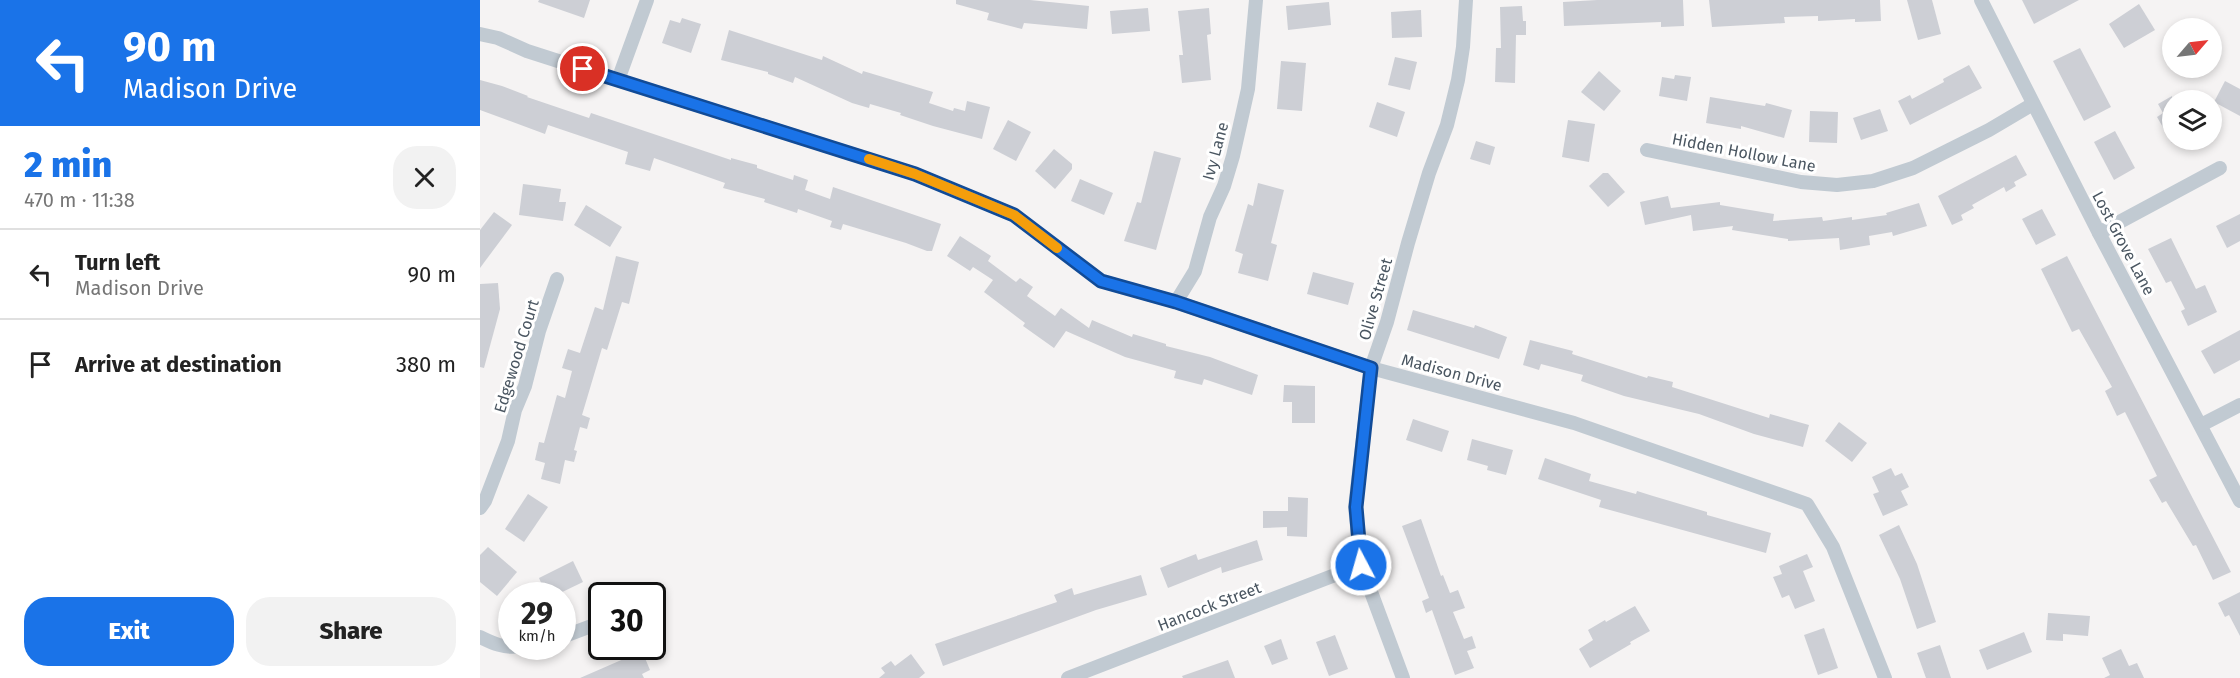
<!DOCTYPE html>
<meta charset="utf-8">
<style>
:root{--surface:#fff;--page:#f2f2f2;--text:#222;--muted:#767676;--line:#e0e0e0;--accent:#1a73e8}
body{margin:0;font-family:"Fira Sans",sans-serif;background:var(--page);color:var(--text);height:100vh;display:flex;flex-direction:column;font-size:22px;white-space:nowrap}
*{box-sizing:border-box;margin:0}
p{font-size:20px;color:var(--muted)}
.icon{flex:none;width:33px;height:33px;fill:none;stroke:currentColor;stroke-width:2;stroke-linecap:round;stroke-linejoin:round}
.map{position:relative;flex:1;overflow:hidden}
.side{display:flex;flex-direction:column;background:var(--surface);width:480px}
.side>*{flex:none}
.guide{background:#1a73e8;color:#fff;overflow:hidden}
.needle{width:39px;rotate:62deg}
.buttons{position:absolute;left:1682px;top:18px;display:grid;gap:12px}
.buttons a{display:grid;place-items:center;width:60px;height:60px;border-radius:50%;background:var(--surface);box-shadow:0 3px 9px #0003;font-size:30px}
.speed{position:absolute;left:18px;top:582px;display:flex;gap:12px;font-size:30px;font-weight:700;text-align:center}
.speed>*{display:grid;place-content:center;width:78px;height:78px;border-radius:50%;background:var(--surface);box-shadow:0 3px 9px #0003;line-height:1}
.speed small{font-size:15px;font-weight:400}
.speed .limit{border:3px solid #111;border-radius:9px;background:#fff;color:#111}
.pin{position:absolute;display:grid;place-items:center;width:51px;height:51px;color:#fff;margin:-26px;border:3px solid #fff;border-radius:50%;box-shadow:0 2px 6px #0007}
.me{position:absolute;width:66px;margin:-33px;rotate:354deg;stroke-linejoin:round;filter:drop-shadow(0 0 4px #0008)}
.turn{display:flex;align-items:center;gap:21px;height:126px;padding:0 24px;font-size:27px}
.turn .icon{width:78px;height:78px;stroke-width:2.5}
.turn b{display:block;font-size:42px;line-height:51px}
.round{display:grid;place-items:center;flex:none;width:63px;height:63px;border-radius:24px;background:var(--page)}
.summary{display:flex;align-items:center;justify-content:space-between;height:102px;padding:0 24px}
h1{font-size:36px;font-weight:800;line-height:45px;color:var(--accent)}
.primary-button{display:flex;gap:12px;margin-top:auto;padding:12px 24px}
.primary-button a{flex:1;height:69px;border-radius:24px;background:var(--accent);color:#fff;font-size:24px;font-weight:800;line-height:69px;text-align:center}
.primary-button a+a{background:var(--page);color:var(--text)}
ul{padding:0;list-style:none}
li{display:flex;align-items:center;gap:18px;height:90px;padding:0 24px;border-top:2px solid var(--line)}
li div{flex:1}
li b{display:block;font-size:22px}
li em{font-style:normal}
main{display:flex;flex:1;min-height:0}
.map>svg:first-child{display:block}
.building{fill:#cdcfd5}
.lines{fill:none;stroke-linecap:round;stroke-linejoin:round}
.street{stroke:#c1cad2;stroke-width:14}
.route-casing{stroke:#114b97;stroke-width:15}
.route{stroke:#1a73e8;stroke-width:10}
.slow{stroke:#f59e0b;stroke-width:10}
.labels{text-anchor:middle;stroke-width:6;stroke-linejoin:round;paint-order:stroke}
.street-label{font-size:16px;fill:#4a5661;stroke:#fff}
</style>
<main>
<section class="side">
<div class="guide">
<div class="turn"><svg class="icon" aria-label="left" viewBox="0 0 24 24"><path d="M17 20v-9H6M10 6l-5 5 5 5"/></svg><div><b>90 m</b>Madison Drive</div></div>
</div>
<div class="summary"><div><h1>2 min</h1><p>470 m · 11:38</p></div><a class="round"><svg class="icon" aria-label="close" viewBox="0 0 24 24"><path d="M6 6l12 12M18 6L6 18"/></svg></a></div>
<ul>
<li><svg class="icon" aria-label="left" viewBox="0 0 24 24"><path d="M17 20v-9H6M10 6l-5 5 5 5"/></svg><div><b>Turn left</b><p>Madison Drive</p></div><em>90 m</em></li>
<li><svg class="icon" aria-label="arrive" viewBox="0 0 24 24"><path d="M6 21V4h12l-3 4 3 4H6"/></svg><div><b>Arrive at destination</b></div><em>380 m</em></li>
</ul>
<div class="primary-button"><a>Exit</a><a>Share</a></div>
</section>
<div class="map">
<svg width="1760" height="678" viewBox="0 0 1760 678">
<rect width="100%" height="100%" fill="#f5f3f3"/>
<!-- building -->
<g class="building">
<polygon points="59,0 110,0 104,18 58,2"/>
<polygon points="476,0 550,0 609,6 607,29 544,23 542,29 507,20 509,13 476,4"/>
<polygon points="1117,0 1203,0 1204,26 1181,27 1181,22 1084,26 1083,2"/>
<polygon points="1229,0 1400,0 1401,21 1375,22 1375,19 1338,21 1338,16 1304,17 1305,23 1232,27"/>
<polygon points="1427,0 1452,0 1461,34 1438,40"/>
<polygon points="1542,0 1599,0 1554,24"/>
<polygon points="849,2 851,25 808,30 806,6"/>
<polygon points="1659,4 1675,30 1644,48 1629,24"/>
<polygon points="1042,6 1043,21 1046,21 1046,35 1036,35 1035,83 1015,82 1016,48 1021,48 1020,7"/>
<polygon points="668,8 670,31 632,34 630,11"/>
<polygon points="729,8 731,34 727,35 731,80 702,83 699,55 703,55 698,11"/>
<polygon points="941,10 942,37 912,38 911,12"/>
<polygon points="202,18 221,24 211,53 182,43 190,20 200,23"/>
<polygon points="249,30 342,60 343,56 382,74 383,71 453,92 449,103 473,111 474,108 485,111 487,101 510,107 502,139 453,126 420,115 421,113 390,104 389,108 372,103 315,77 313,83 288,74 288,72 241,60"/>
<polygon points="1600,48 1631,107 1604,121 1573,61"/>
<polygon points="915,57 937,62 930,90 908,85"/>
<polygon points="801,61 826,63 822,111 797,109"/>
<polygon points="1489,65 1502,88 1430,125 1418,101 1430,95 1432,99 1464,82 1463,79"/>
<polygon points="1119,71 1141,91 1124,111 1101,92"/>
<polygon points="1195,75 1211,77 1207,101 1179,96 1182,77 1194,79"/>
<polygon points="0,80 22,86 48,96 47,97 109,118 111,113 251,160 251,158 277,165 277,168 313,180 314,175 328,180 325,190 350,199 353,187 461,224 452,251 447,251 426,243 363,224 361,230 350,227 352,221 318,209 317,213 284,202 285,199 243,188 245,183 174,158 170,171 145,164 148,152 68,125 65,134 0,110"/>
<polygon points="1745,81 1760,89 1760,116 1734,102"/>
<polygon points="1692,96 1692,143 1677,117 1683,113 1678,104"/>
<polygon points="1230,97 1285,106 1286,103 1312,110 1304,138 1261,126 1261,129 1226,123"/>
<polygon points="897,102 925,112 917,137 889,127"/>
<polygon points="1400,109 1408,131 1381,140 1373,118"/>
<polygon points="1330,111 1358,112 1357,143 1329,142"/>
<polygon points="528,120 551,132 536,161 513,149"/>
<polygon points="1088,120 1115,124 1109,162 1082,157"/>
<polygon points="1635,131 1655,168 1634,180 1614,142"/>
<polygon points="996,141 1015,147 1010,165 990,159"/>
<polygon points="574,149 592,164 592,169 575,189 555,171"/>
<polygon points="674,151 701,158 676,250 644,241 657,202 661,203"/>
<polygon points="1536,155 1547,175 1534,182 1536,186 1526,192 1524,187 1492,205 1494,208 1481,215 1483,220 1472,225 1458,196"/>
<polygon points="1123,173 1128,173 1145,192 1128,207 1109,186"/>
<polygon points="600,179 633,193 624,215 591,201"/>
<polygon points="778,183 804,190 791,243 797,245 788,281 758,273 763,254 755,251 768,204 773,206"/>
<polygon points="43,184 81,189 79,202 86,202 83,221 39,215"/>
<polygon points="1188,196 1191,208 1240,202 1240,205 1294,214 1293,221 1342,217 1343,221 1372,217 1372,220 1407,215 1406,213 1439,203 1447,226 1413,236 1412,232 1389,236 1390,245 1360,250 1359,238 1308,241 1308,239 1252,230 1253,226 1213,231 1211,215 1165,225 1160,202"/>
<polygon points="106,205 142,227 130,247 94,225"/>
<polygon points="1562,209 1576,235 1556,245 1542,219"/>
<polygon points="14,212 32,225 0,268 0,230"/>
<polygon points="1760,214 1760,241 1747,248 1736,226"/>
<polygon points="480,236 511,256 508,261 536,282 540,278 553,287 547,296 575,316 581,308 609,328 612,320 652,337 653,334 686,344 686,346 730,357 778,375 772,395 724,379 722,385 694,378 696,371 645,357 586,331 574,348 543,326 545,323 504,292 513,280 493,267 490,271 467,256"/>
<polygon points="1691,238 1716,289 1725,285 1737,312 1708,326 1701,311 1705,309 1691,281 1686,283 1668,249"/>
<polygon points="136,256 159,262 149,304 142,302 127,350 122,348 102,415 110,418 107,429 100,427 94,450 97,451 94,462 85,460 80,484 61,479 65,463 55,460 59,442 64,443 77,395 85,398 92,371 82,368 88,349 100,353 115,307 123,310"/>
<polygon points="1587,256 1751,572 1733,580 1716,545 1713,546 1686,501 1682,503 1669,480 1677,476 1645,412 1637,416 1625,391 1632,387 1599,329 1592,332 1561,269"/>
<polygon points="833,272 874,283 868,305 827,294"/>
<polygon points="18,283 20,309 4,368 0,367 0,284"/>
<polygon points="933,310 994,328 995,325 1027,337 1019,359 927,330"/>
<polygon points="1760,330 1760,360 1734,374 1721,351"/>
<polygon points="1050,340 1093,351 1092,354 1167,378 1168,376 1193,382 1192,387 1289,418 1290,414 1329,425 1323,447 1274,434 1219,414 1144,396 1101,381 1103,375 1061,364 1059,370 1043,365"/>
<polygon points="804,385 835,386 835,423 812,423 812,402 803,402"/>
<polygon points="933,419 969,431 962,452 926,440"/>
<polygon points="1359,422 1387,443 1372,462 1345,441"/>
<polygon points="992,439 1033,450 1026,475 1007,470 1008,466 987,460"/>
<polygon points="1065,458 1111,474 1109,481 1156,494 1157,491 1173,496 1227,512 1227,515 1291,533 1286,553 1119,507 1121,500 1058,479"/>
<polygon points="1411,468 1415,476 1422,473 1429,487 1421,491 1428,505 1403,516 1393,494 1399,492 1392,477"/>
<polygon points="48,494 68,507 44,542 25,529"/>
<polygon points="808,497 828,498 827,537 807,536 807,527 783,528 783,511 808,511"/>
<polygon points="941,519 961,576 963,575 970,593 978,590 985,608 973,612 984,639 992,636 996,648 987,651 994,668 975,675 952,610 946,613 942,601 949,598 922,526"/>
<polygon points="1419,525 1437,564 1456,622 1437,629 1420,579 1399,535"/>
<polygon points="777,540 783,560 742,573 741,567 688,588 680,568 716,554 718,560"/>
<polygon points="8,547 37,572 17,596 0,582 0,555"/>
<polygon points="1327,554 1333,567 1323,571 1335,601 1315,609 1309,595 1302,598 1293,577 1302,574 1299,566"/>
<polygon points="93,561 103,582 74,596 67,596 59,578"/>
<polygon points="661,575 667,595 616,610 463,666 455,644 577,602 574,595 592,588 594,595"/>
<polygon points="1760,592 1760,636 1749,615 1745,617 1738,603"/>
<polygon points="1155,606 1170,631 1150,642 1151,644 1110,668 1099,649 1113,640 1108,630 1125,620 1126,622"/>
<polygon points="1568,613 1610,616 1608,636 1583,634 1583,641 1566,640"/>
<polygon points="1344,628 1358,668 1338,675 1324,635"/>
<polygon points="1544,632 1552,652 1507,670 1499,650"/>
<polygon points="855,635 868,669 849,676 836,642"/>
<polygon points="801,639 808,659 792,665 784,646"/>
<polygon points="1460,645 1471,678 1446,678 1437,653"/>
<polygon points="1641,649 1649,666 1657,663 1664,678 1624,678 1630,675 1622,658"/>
<polygon points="162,651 170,670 162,674 164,678 100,678"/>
<polygon points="431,654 445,673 439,678 399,678 405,673 401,668 411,661 415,666"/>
<polygon points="748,660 755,678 703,678 702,676"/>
</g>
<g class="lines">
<!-- street -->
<g class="street">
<polyline points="1501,0 1619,233 1760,501"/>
<polyline points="0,34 18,38 47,51 103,69 435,174 534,215 621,281 696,302 891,368 1094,423 1327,504 1353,547 1405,678"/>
<polyline points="138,80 167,0"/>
<polyline points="1167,150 1321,182 1357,185 1393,181 1433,168 1509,130 1553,104"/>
<polyline points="1619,233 1740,168"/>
<polyline points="696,302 715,271 730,217 744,186 753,156 768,89 776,0"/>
<polyline points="1721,425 1760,405"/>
<polyline points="0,508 5,501 28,441 35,410 45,386 59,331 77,279"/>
<path d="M0,637C12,643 25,649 40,646"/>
<polyline points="82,637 122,622"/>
<polyline points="588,678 881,565"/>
<polyline points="923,678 881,565 875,507 891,368 907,322 928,243 949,173 967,125 978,80 983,47 986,0"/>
</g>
</g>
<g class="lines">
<defs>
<polyline id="route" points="103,69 435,174 534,215 621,281 696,302 891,368 876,507 881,565"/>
</defs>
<!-- route casing -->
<use href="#route" class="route-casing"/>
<!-- route -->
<use href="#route" class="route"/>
<!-- slow -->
<polyline class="slow" points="389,159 435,174 534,215 577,248"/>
</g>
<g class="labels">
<!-- street labels -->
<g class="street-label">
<text transform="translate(735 151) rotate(-75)" y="6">Ivy Lane</text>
<text transform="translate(1264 152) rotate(11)" y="6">Hidden Hollow Lane</text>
<text transform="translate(1644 243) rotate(62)" y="6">Lost Grove Lane</text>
<text transform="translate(895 299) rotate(-74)" y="6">Olive Street</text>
<text transform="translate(36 356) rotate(-73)" y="6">Edgewood Court</text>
<text transform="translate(972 372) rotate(15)" y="6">Madison Drive</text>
<text transform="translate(729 606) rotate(-21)" y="6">Hancock Street</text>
</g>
</g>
</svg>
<div class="buttons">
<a><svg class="needle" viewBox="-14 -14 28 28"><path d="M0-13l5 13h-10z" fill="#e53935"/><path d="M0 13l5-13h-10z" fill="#767676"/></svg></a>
<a><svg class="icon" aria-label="layers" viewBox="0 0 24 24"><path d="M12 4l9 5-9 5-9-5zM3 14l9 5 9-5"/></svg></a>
</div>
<div class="speed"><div>29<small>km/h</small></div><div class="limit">30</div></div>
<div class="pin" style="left:103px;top:69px;background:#d93025"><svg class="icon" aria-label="arrive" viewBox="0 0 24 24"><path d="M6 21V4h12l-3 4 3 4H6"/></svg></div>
<svg class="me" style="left:881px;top:565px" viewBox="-20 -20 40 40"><circle r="17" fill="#1a73e8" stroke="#fff" stroke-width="3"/><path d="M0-11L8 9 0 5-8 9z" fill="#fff"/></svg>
</div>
</main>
